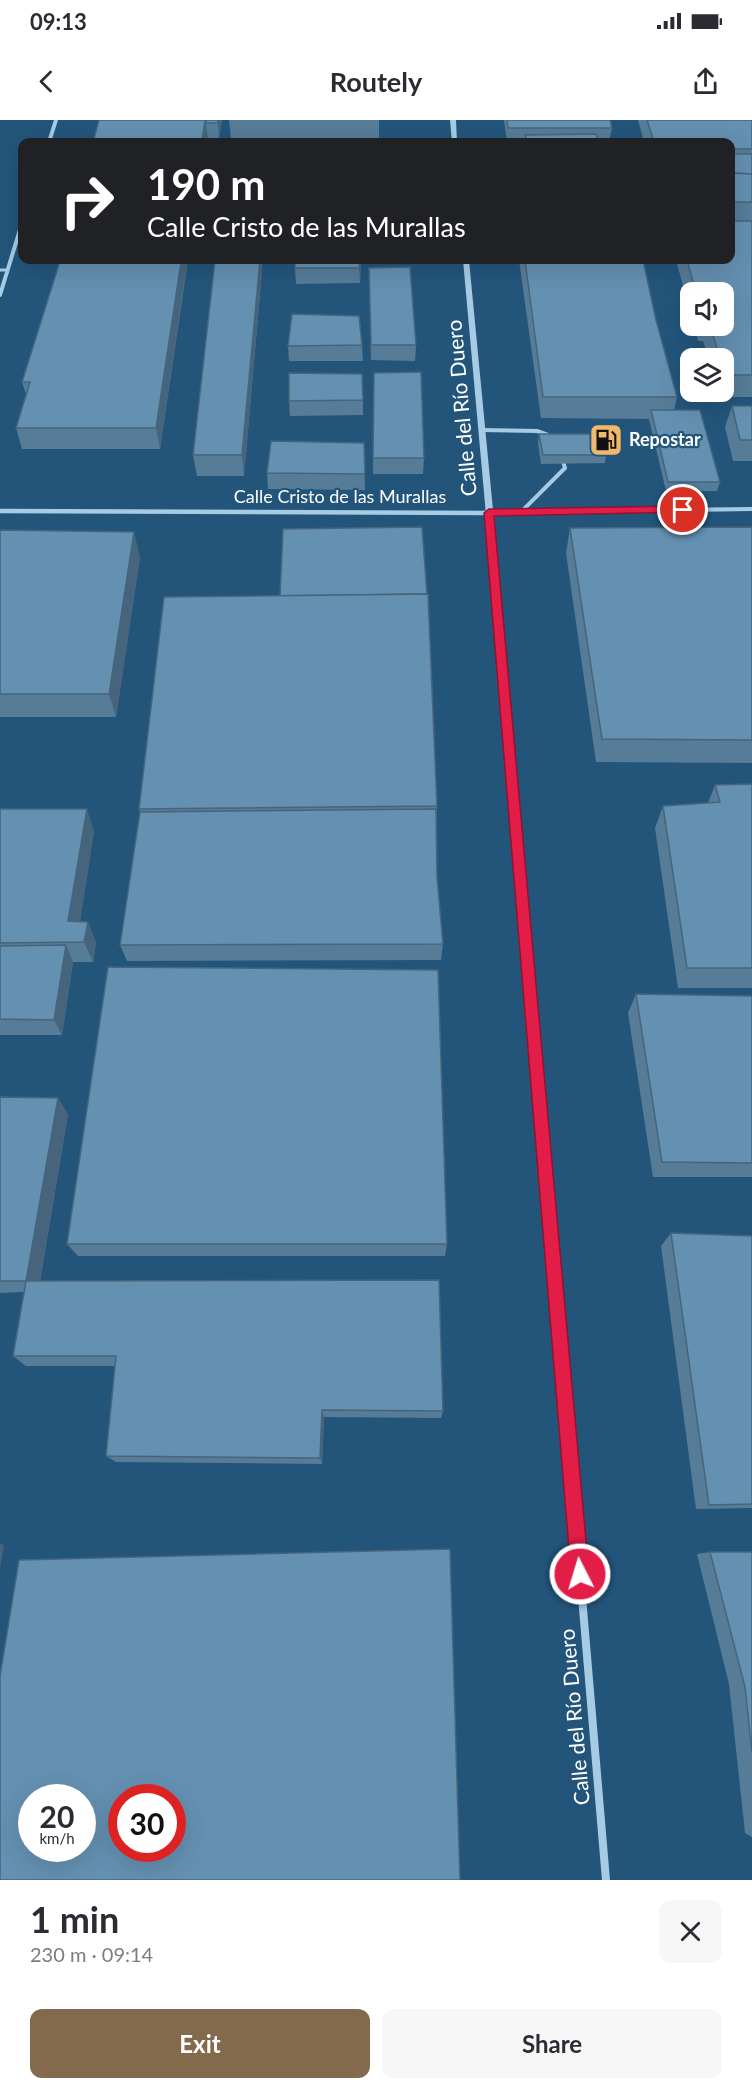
<!DOCTYPE html>
<meta charset="utf-8">
<style>
:root{--surface:#fff;--page:#f7f7f7;--text:#2b2b33;--muted:#7c7c81;--accent:#846a4c}
body{margin:0;font-family:Lato,sans-serif;background:var(--page);color:var(--text);height:100vh;display:flex;flex-direction:column;font-size:22px;white-space:nowrap}
*{box-sizing:border-box;margin:0}
p{font-size:20px;color:var(--muted)}
.icon{flex:none;width:33px;height:33px;fill:none;stroke:currentColor;stroke-width:2;stroke-linecap:round;stroke-linejoin:round}
.map{position:relative;height:1760px;overflow:hidden}
.details{display:flex;flex-direction:column;background:var(--surface);flex:1}
.details>*{flex:none}
.top-card{position:absolute;left:18px;top:18px;width:717px;height:126px;border-radius:12px;box-shadow:0 6px 24px #0002;background:#202124;color:#fff;overflow:hidden}
.tools{position:absolute;left:680px;top:162px;display:grid;gap:12px}
.tools a{display:grid;place-items:center;width:54px;height:54px;border-radius:12px;background:var(--surface);box-shadow:0 6px 24px #0002;font-size:30px}
.speed{position:absolute;left:18px;top:1664px;display:flex;gap:12px;font-size:30px;font-weight:700;text-align:center}
.speed>*{display:grid;place-content:center;width:78px;height:78px;border-radius:50%;background:var(--surface);box-shadow:0 6px 24px #0002;line-height:1}
.speed small{font-size:15px;font-weight:400}
.speed .limit{border:9px solid #d22;background:#fff;color:#111}
.pin{position:absolute;display:grid;place-items:center;width:51px;height:51px;color:#fff;margin:-26px;border:3px solid #fff;border-radius:50%;box-shadow:0 2px 6px #0007}
.me{position:absolute;width:66px;margin:-33px;rotate:355deg;stroke-linejoin:round;filter:drop-shadow(0 0 4px #0008)}
.turn{display:flex;align-items:center;gap:21px;height:126px;padding:0 30px;font-size:27px}
.turn .icon{width:78px;height:78px;stroke-width:2.5}
.turn b{display:block;font-size:42px;line-height:51px}
.round{display:grid;place-items:center;flex:none;width:63px;height:63px;border-radius:12px;background:var(--page)}
.head{display:flex;align-items:center;justify-content:space-between;height:102px;padding:0 30px}
h1{font-size:36px;font-weight:700;line-height:45px}
.action{display:flex;gap:12px;margin-top:auto;padding:12px 30px}
.action a{flex:1;height:69px;border-radius:12px;background:var(--accent);color:#fff;font-size:24px;font-weight:700;line-height:69px;text-align:center}
.action a+a{background:var(--page);color:var(--text)}
.status{display:flex;justify-content:space-between;align-items:center;height:42px;padding:0 30px;background:var(--surface);direction:ltr}
.status svg{height:16px;fill:currentColor}
header{display:flex;justify-content:space-between;align-items:center;height:78px;padding:0 30px;background:var(--surface);font-size:27px;font-weight:700}
.map>svg:first-child{display:block}
.lines{fill:none;stroke-linecap:round;stroke-linejoin:round}
.service-far1{stroke:#a6cbe5;stroke-width:3}
.service{stroke:#a6cbe5;stroke-width:4}
.minor-far3{stroke:#a6cbe5;stroke-width:4}
.minor-far2{stroke:#a6cbe5;stroke-width:4.5}
.minor-far1{stroke:#a6cbe5;stroke-width:6}
.minor{stroke:#a6cbe5;stroke-width:8}
.tertiary{fill:#a6cbe5;fill-rule:evenodd}
.wall{fill:#567c98}
.shaded-wall{fill:#46657c}
.building{fill:#6490b1;stroke:#46657c;stroke-width:1.5;fill-rule:evenodd}
.route{fill:#e11d48;stroke:#92132f;stroke-width:1.5}
.labels{text-anchor:middle;stroke-width:4.5;stroke-linejoin:round;paint-order:stroke}
.far-poi-label{font-size:18px;font-weight:bold;fill:#fff;stroke:#23557b;text-anchor:start}
.far-street-label{font-size:18px;fill:#fff;stroke:#23557b}
.street-label{font-size:21px;fill:#fff;stroke:#23557b}
</style>
<div class="status"><b>09:13</b><svg viewBox="0 0 49 12"><path d="M0 12V9h3v3zM5 12V6h3v6zM10 12V3h3v9zM15 12V0h3v12zM26 1h20v11H26zM47 4h2v5h-2z"/></svg></div>
<header><svg class="icon" aria-label="back" viewBox="0 0 24 24"><path d="M15 5l-7 7 7 7"/></svg>Routely<svg class="icon" aria-label="share" viewBox="0 0 24 24"><path d="M12 15V3M7 8l5-5 5 5M5 13v7h14v-7"/></svg></header>
<div class="map">
<svg width="752" height="1760" viewBox="0 0 752 1760">
<rect width="100%" height="100%" fill="#23557b"/>
<g class="lines">
<!-- service-far1 -->
<polyline class="service-far1" points="0,150 7,150"/>
<!-- service -->
<g class="service">
<polyline points="481,310 537,311 548,315"/>
<polyline points="521,392 565,348 562,338"/>
</g>
<!-- minor-far3 -->
<g class="minor-far3">
<polyline points="49,22 56,0"/>
<polyline points="0,175 22,103"/>
</g>
<!-- minor-far2 -->
<polyline class="minor-far2" points="0,391 489,393 512,656"/>
<!-- minor-far1 -->
<polyline class="minor-far1" points="511,655 553,1137"/>
<!-- minor -->
<polyline class="minor" points="553,1135 606,1760"/>
<!-- tertiary -->
<g class="tertiary">
<polygon points="450,0 456,0 457,22 452,22"/>
<polygon points="463,140 469,140 493,390 752,387 752,391 486,395"/>
</g>
</g>
<!-- wall -->
<g class="wall">
<polygon points="99,0 222,0 219,18 208,18"/>
<polygon points="229,0 379,0 379,19 231,19"/>
<polygon points="504,0 610,0 612,8 609,22 507,22"/>
<polygon points="638,0 752,0 752,277 697,277 695,272 723,272 723,238 698,238 698,237 708,237 703,221 698,221 694,206 723,206 723,172 690,172 690,192 676,140 730,140 730,22 644,22"/>
<polygon points="60,140 188,140 160,329 22,329 16,308 26,274 22,262 60,141"/>
<polygon points="215,140 262,140 262,151 244,356 197,356 193,335"/>
<polygon points="361,140 360,163 296,164 295,148"/>
<polygon points="519,140 643,140 656,200 677,277 674,290 720,362 717,371 666,371 649,299 541,298"/>
<polygon points="369,148 416,225 415,241 371,240"/>
<polygon points="362,225 363,241 289,241 288,226"/>
<polygon points="374,253 424,338 423,354 373,354"/>
<polygon points="363,280 363,295 290,296 289,281"/>
<polygon points="732,286 752,286 752,341 733,341 725,307"/>
<polygon points="539,314 606,335 605,343 541,344 538,323"/>
<polygon points="364,323 365,370 268,369 267,353"/>
<polygon points="752,407 752,643 596,642 566,433 570,408"/>
<polygon points="0,410 140,437 116,597 0,597"/>
<polygon points="752,664 752,868 678,868 655,708 663,686 708,683 715,665"/>
<polygon points="437,686 437,757 443,824 441,840 127,841 120,825 140,693 139,689"/>
<polygon points="0,689 94,711 80,801 96,822 93,842 73,842 62,915 0,915"/>
<polygon points="636,874 752,876 752,1057 653,1057 628,893"/>
<polygon points="0,977 68,994 40,1161 443,1291 441,1298 324,1297 322,1344 116,1342 106,1336 115,1246 26,1246 13,1236 24,1172 0,1173"/>
<polygon points="671,1113 752,1116 752,1388 696,1389 661,1126"/>
<polygon points="67,1124 447,1124 445,1136 78,1136"/>
<polygon points="710,1432 752,1432 752,1717 745,1713 729,1564 697,1434"/>
</g>
<!-- shaded-wall -->
<g class="shaded-wall">
<polygon points="205,0 208,18 207,22 202,22"/>
<polygon points="218,0 222,0 219,18 218,3"/>
<polygon points="181,140 188,140 184,163"/>
<polygon points="260,140 261,140 262,151 244,356 242,335"/>
<polygon points="360,140 361,140 360,163 359,148"/>
<polygon points="181,142 184,163 160,329 156,308"/>
<polygon points="134,412 140,437 116,597 109,574"/>
<polygon points="87,689 94,711 77,821 68,801"/>
<polygon points="88,802 96,822 93,842 84,822"/>
<polygon points="66,825 73,842 62,915 54,900"/>
<polygon points="58,978 68,994 38,1172 26,1161"/>
<polygon points="322,1290 324,1297 322,1344 320,1338"/>
<polygon points="0,1424 4,1425 0,1448"/>
</g>
<!-- building -->
<g class="building">
<polygon points="99,0 205,0 202,22 93,22"/>
<rect x="206" y="0" width="12" height="3"/>
<polygon points="507,0 610,0 612,8 508,8"/>
<polygon points="647,0 752,0 752,29 730,29 730,22 654,22"/>
<polygon points="596,14 599,22 528,22 525,15"/>
<polygon points="330,21 404,22 330,22"/>
<polygon points="730,34 752,34 752,54 730,53"/>
<polygon points="730,53 752,54 752,82 730,82"/>
<polygon points="730,101 752,101 752,255 723,255 723,238 698,238 698,237 720,237 710,206 723,206 723,172 696,172 687,140 730,140"/>
<polygon points="215,140 260,140 242,335 193,335"/>
<polygon points="295,140 360,140 359,148 295,148"/>
<polygon points="525,140 643,140 656,200 677,277 543,277"/>
<polygon points="60,141 181,142 156,308 16,308 30,262 22,262"/>
<polygon points="410,147 416,225 371,225 369,148"/>
<polygon points="292,194 359,196 362,225 288,226"/>
<polygon points="421,252 424,338 373,338 374,253"/>
<polygon points="289,253 362,254 363,280 289,281"/>
<polygon points="732,286 752,286 752,320 740,320"/>
<polygon points="651,290 700,290 720,362 668,362"/>
<polygon points="539,314 602,314 606,335 543,335"/>
<polygon points="271,321 364,323 365,354 267,353"/>
<polygon points="422,407 427,474 280,476 283,409"/>
<polygon points="752,407 752,620 602,619 570,408"/>
<polygon points="0,410 134,412 109,574 0,574"/>
<polygon points="428,474 437,686 139,689 164,477"/>
<polygon points="752,664 752,848 687,848 663,686 720,682 715,665"/>
<polygon points="0,689 87,689 68,801 88,802 84,822 0,823"/>
<polygon points="436,689 437,757 443,824 120,825 140,692"/>
<polygon points="66,825 54,900 0,899 0,826"/>
<polygon points="108,847 438,850 447,1124 67,1124"/>
<polygon points="636,874 752,876 752,1043 662,1042"/>
<polygon points="0,977 58,978 26,1161 0,1161"/>
<polygon points="671,1113 752,1116 752,1384 709,1385"/>
<polygon points="439,1160 443,1291 322,1290 320,1338 106,1336 116,1236 13,1236 26,1161"/>
<path d="M450,1429L460,1760H0V1556L19,1440ZM32,1677H82V1728H32ZM122,1677H172V1728H122Z"/>
<polygon points="710,1432 752,1432 752,1633 745,1567"/>
</g>
<!-- route -->
<polygon class="route" points="683,386 686,387 686,392 494,396 589,1454 586,1460 580,1462 573,1460 571,1454 484,393 489,389"/>
<!-- icons -->
<defs>
<symbol id="fuel-square" viewBox="-11 -11 22 22"><rect x="-9" y="-9" width="18" height="18" rx="4" fill="#f0b86a" stroke="#23557b"/><path d="M-5.5-6h7V0h2V4h1.3V-2.5L3-4.5l.8-.8L6-3V5H2.5V1h-1V6h-7ZM-4.2-4.7v3.2H.2V-4.7Z" fill="#111"/></symbol>
</defs>
<g fill-rule="evenodd">
<use href="#fuel-square" x="587" y="301" width="38" height="38"/>
</g>
<g class="labels">
<!-- far-poi labels -->
<g class="far-poi-label">
<text x="629" y="326">Repostar</text>
</g>
<!-- far-street labels -->
<g class="far-street-label">
<text x="340" y="383">Calle Cristo de las Murallas</text>
</g>
<!-- street labels -->
<g class="street-label">
<text transform="translate(462 288) rotate(-95)" y="7">Calle del Río Duero</text>
<text transform="translate(575 1597) rotate(-95)" y="7">Calle del Río Duero</text>
</g>
</g>
</svg>
<div class="tools">
<a><svg class="icon" aria-label="sound" viewBox="0 0 24 24"><path d="M4 9h4l5-4v14l-5-4H4zM17 9q2 3 0 6"/></svg></a>
<a><svg class="icon" aria-label="layers" viewBox="0 0 24 24"><path d="M12 4l9 5-9 5-9-5zM3 14l9 5 9-5"/></svg></a>
</div>
<div class="speed"><div>20<small>km/h</small></div><div class="limit">30</div></div>
<div class="pin" style="left:683px;top:390px;background:#d93025"><svg class="icon" aria-label="arrive" viewBox="0 0 24 24"><path d="M6 21V4h12l-3 4 3 4H6"/></svg></div>
<svg class="me" style="left:580px;top:1454px" viewBox="-20 -20 40 40"><circle r="17" fill="#e11d48" stroke="#fff" stroke-width="3"/><path d="M0-11L8 9 0 5-8 9z" fill="#fff"/></svg>
<div class="top-card">
<div class="turn"><svg class="icon" aria-label="right" viewBox="0 0 24 24"><path d="M7 20v-9h11M14 6l5 5-5 5"/></svg><div><b>190 m</b>Calle Cristo de las Murallas</div></div>
</div>
</div>
<section class="details">
<div class="head"><div><h1>1 min</h1><p>230 m · 09:14</p></div><a class="round"><svg class="icon" aria-label="close" viewBox="0 0 24 24"><path d="M6 6l12 12M18 6L6 18"/></svg></a></div>
<div class="action"><a>Exit</a><a>Share</a></div>
</section>
